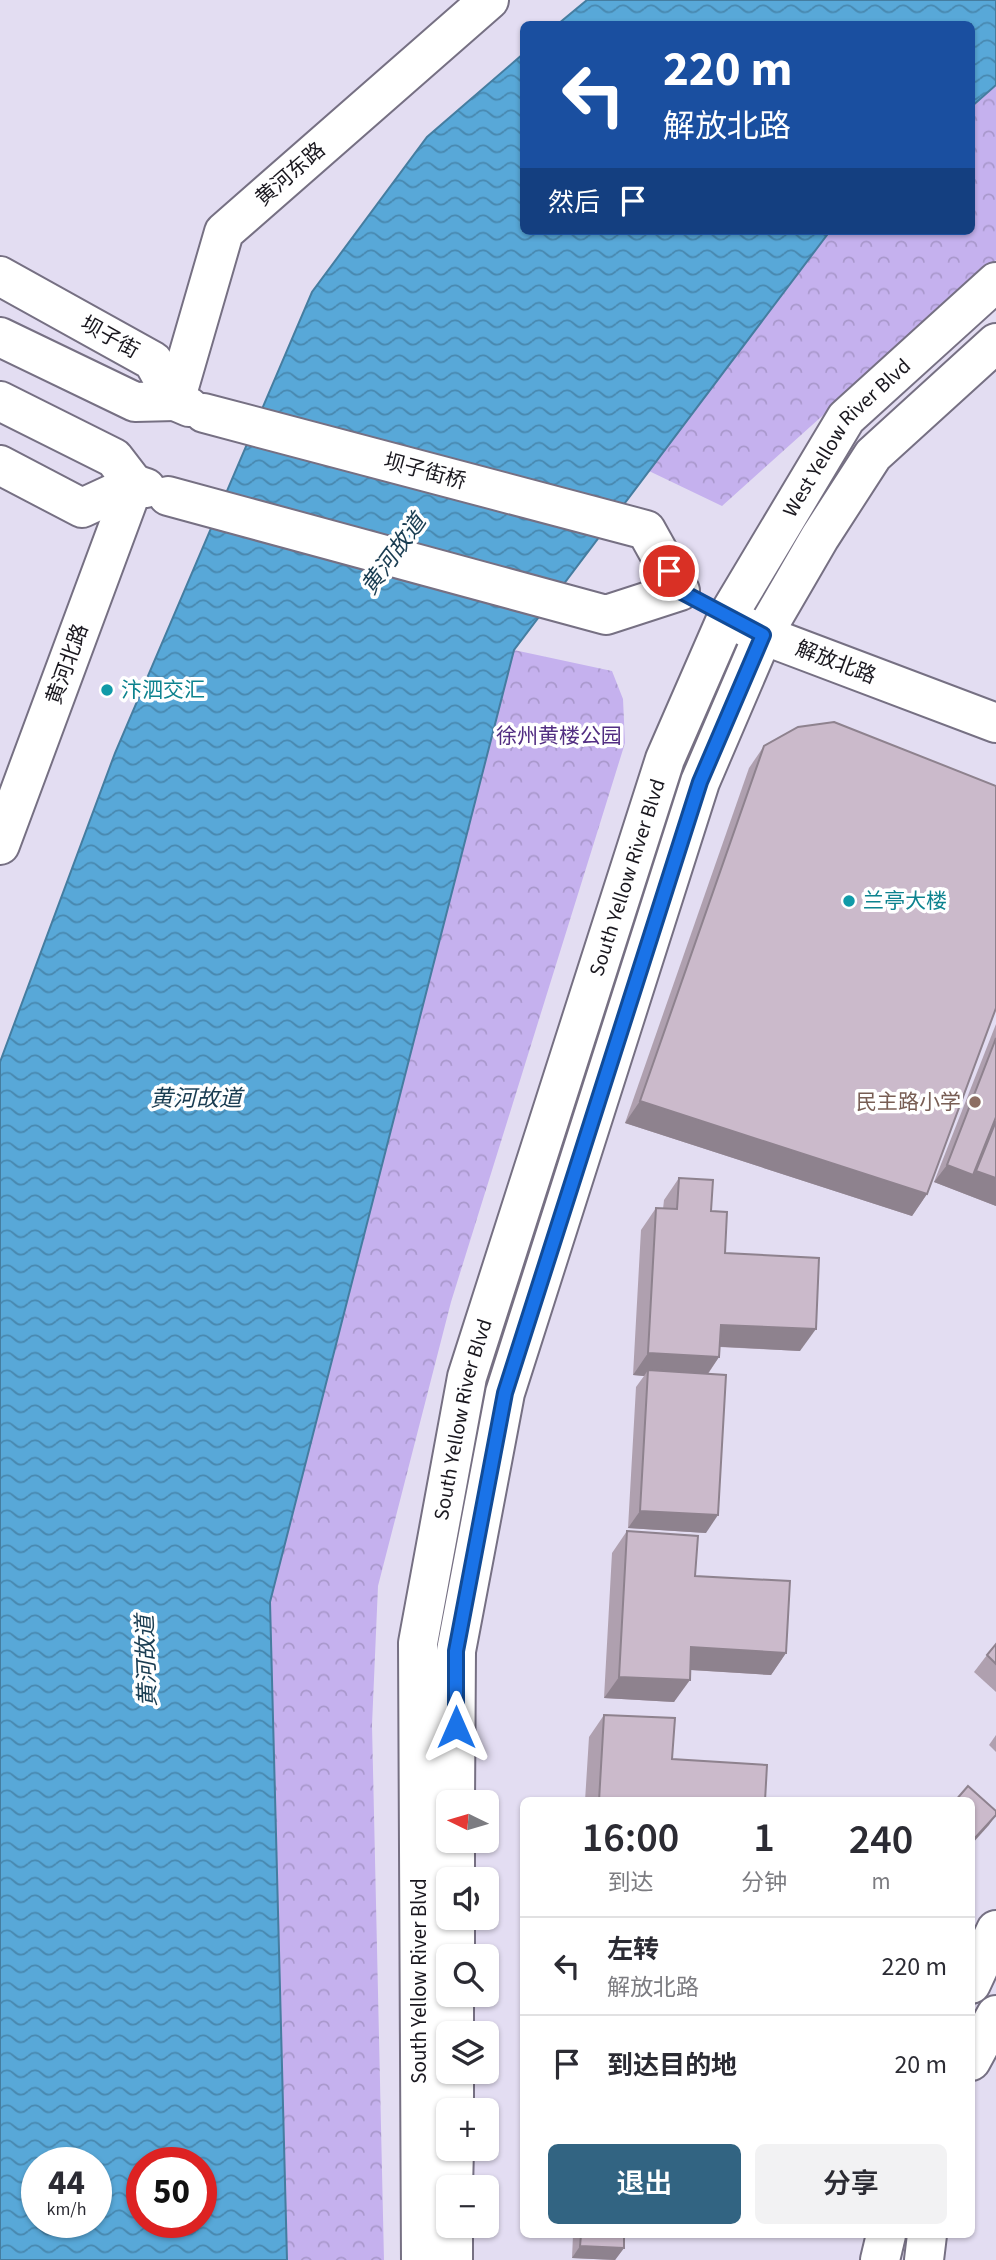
<!DOCTYPE html>
<html lang="zh">
<meta charset="utf-8">
<style>
:root{--surface:#fff;--page:#f2f2f3;--text:#2b2b33;--muted:#7c7c81;--line:#e1e1e2;--accent:#326482}
body{margin:0;font-family:"Source Sans 3","Noto Sans SC",sans-serif;background:var(--page);color:var(--text);height:100vh;display:flex;flex-direction:column;font-size:26px;white-space:nowrap}
*{box-sizing:border-box;margin:0}
p{font-size:23px;color:var(--muted)}
.icon{flex:none;width:38px;height:38px;fill:none;stroke:currentColor;stroke-width:2;stroke-linecap:round;stroke-linejoin:round}
.map{position:relative;flex:1;overflow:hidden}
.side{position:absolute;left:520px;top:1797px;width:455px;height:441px;display:flex;flex-direction:column;background:var(--surface);border-radius:10px;box-shadow:0 2px 5px #0004}
.side>*{flex:none}
.hud{position:absolute;left:520px;top:21px;width:455px;height:214px;border-radius:10px;box-shadow:0 2px 5px #0004;background:#1a4fa0;color:#fff;overflow:hidden}
.needle{width:46px;rotate:275deg}
.tools{position:absolute;left:436px;top:1790px;display:grid;gap:14px}
.tools a{display:grid;place-items:center;width:63px;height:63px;border-radius:10px;background:var(--surface);box-shadow:0 2px 5px #0004;font-size:35px}
.speed{position:absolute;left:21px;top:2147px;display:flex;gap:14px;font-size:35px;font-weight:700;text-align:center}
.speed>*{display:grid;place-content:center;width:91px;height:91px;border-radius:50%;background:var(--surface);box-shadow:0 2px 5px #0004;line-height:1}
.speed small{font-size:18px;font-weight:400}
.speed .limit{border:10px solid #d22;background:#fff;color:#111}
.pin{position:absolute;display:grid;place-items:center;width:60px;height:60px;color:#fff;margin:-30px;border:4px solid #fff;border-radius:50%;box-shadow:0 2px 7px #0007}
.me{position:absolute;width:77px;margin:-38px;rotate:0deg;stroke-linejoin:round;filter:drop-shadow(0 0 5px #0008)}
.turn{display:flex;align-items:center;gap:24px;height:147px;padding:0 28px;font-size:32px}
.turn .icon{width:91px;height:91px;stroke-width:2.5}
.turn b{display:block;font-size:49px;line-height:60px}
.then{display:flex;align-items:center;height:66px;padding:0 28px;background:#0003;gap:14px;font-size:26px}
.eta{display:flex;justify-content:space-evenly;align-items:center;height:119px;text-align:center}
.eta b{font-size:42px;font-weight:600;line-height:49px}
.action{display:flex;gap:14px;margin-top:auto;padding:14px 28px}
.action a{flex:1;height:80px;border-radius:10px;background:var(--accent);color:#fff;font-size:28px;font-weight:600;line-height:80px;text-align:center}
.action a+a{background:var(--page);color:var(--text)}
ul{padding:0;list-style:none}
li{display:flex;align-items:center;gap:21px;height:98px;padding:0 28px;border-top:2px solid var(--line)}
li div{flex:1}
li b{display:block;font-size:26px}
li em{font-style:normal}
.map>svg:first-child{display:block}
.park{fill:url(#park-crowns)}
.water{fill:url(#water-waves);stroke:#457da0;stroke-width:2;fill-rule:evenodd}
.lines{fill:none;stroke-linecap:round;stroke-linejoin:round}
.tertiary-casing{stroke:#767083;stroke-width:42}
.secondary-casing{stroke:#767083;stroke-width:42}
.tertiary{stroke:#fff;stroke-width:38}
.secondary{stroke:#fff;stroke-width:38}
.wall{fill:#afa0af}
.shaded-wall{fill:#8e828e}
.building{fill:#cbbacb;stroke:#8e828e;stroke-width:2}
.route-casing{stroke:#114b97;stroke-width:18}
.route{stroke:#1a73e8;stroke-width:12}
.culture-dot{fill:#0f9aa8;stroke:#fff;stroke-width:2.5}
.education-dot{fill:#8d6e63;stroke:#fff;stroke-width:2.5}
.labels{text-anchor:middle;stroke-width:7;stroke-linejoin:round;paint-order:stroke}
.street-label{font-size:21px;fill:#1a181f;stroke:#fff}
.culture-label{font-size:21px;fill:#0d838f;stroke:#fff;text-anchor:start}
.park-label{font-size:21px;fill:#522e82;stroke:#fff}
.education-label{font-size:21px;fill:#785e54;stroke:#fff;text-anchor:end}
.water-label{font-size:23px;font-style:italic;fill:#1a3d52;stroke:#fff}
</style>
<div class="map">
<svg width="996" height="2260" viewBox="0 0 996 2260">
<defs>
<pattern id="park-crowns" width="20" height="18" patternUnits="userSpaceOnUse" patternTransform="scale(1.75)"><rect width="20" height="18" fill="#c5b1ee"/><path d="M2 6a3 3 0 1 1 6 0M12 15a3 3 0 1 1 6 0" fill="none" stroke="#a998cc"/></pattern>
<pattern id="water-waves" width="16" height="10" patternUnits="userSpaceOnUse" patternTransform="scale(1.75)"><rect width="16" height="10" fill="#58a8d8"/><path d="M0 5q4-4 8 0t8 0" fill="none" stroke="#4888af"/></pattern>
</defs>
<rect width="100%" height="100%" fill="#e3ddf2"/>
<!-- park -->
<g class="park">
<polygon points="996,85 996,260 722,506 649,471 830,231 971,231 971,107"/>
<polygon points="514,650 612,671 623,699 625,743 451,1302 378,1586 372,1725 384,2260 287,2260 270,1602"/>
</g>
<!-- water -->
<g class="water">
<polygon points="587,0 996,0 996,85 971,107 971,24 558,24"/>
<path d="M523,54V231H830L514,650L270,1602L287,2260H0V1062L115,753L312,292L427,137ZM37,2163H96V2222H37ZM142,2163H201V2222H142Z"/>
</g>
<g class="lines">
<defs>
<g id="tertiary">
<polyline points="0,276 153,361 175,401 189,407"/>
<polyline points="175,401 224,232 489,0"/>
<polyline points="0,465 82,508 134,484 146,488"/>
<polyline points="0,845 134,484"/>
<polyline points="971,1984 996,1930"/>
<polyline points="971,2061 996,2015"/>
<polyline points="880,2260 886,2235"/>
<polyline points="924,2260 927,2235"/>
</g>
<g id="secondary">
<polyline points="0,337 135,402 175,401"/>
<polyline points="0,401 114,458 134,484"/>
<polyline points="168,496 606,615 680,591 646,530 204,413"/>
<polyline points="740,624 763,635 996,723"/>
<polyline points="455,1802 456,1651 505,1393 700,782 763,635 820,537 873,455 996,343"/>
<polyline points="455,1880 455,1841"/>
<polyline points="455,1956 455,1918"/>
<polyline points="454,2034 454,1995"/>
<polyline points="454,2110 454,2072"/>
<polyline points="453,2188 454,2149"/>
<path id="s1" d="M421,2260L418,1643L467,1377L665,759L727,617L846,418L996,282"/>
<polyline points="453,2260 453,2226"/>
</g>
</defs>
<!-- tertiary casing -->
<use href="#tertiary" class="tertiary-casing"/>
<!-- secondary casing -->
<use href="#secondary" class="secondary-casing"/>
<!-- tertiary -->
<use href="#tertiary" class="tertiary"/>
<!-- secondary -->
<use href="#secondary" class="secondary"/>
</g>
<!-- wall -->
<g class="wall">
<polygon points="764,746 927,1194 912,1216 625,1123 749,768"/>
<polygon points="996,1024 996,1206 934,1182"/>
<polygon points="679,1178 711,1211 725,1253 800,1351 720,1347 719,1357 708,1374 706,1533 628,1528 636,1387 644,1376 633,1375 641,1230 656,1208 663,1209 664,1200"/>
<polygon points="627,1531 695,1576 786,1653 771,1675 690,1670 674,1702 604,1698 612,1553"/>
<polygon points="996,1644 996,1692 974,1672 987,1655"/>
<polygon points="604,1715 672,1759 765,1801 585,1801 589,1737"/>
<polygon points="996,1735 996,1752 989,1745"/>
<polygon points="573,2235 624,2235 624,2248 615,2260 572,2258"/>
</g>
<!-- shaded-wall -->
<g class="shaded-wall">
<polygon points="640,1101 927,1194 912,1216 625,1123"/>
<polygon points="947,1165 973,1175 976,1171 996,1178 996,1206 934,1182"/>
<polygon points="721,1325 816,1329 800,1351 706,1346"/>
<polygon points="648,1353 719,1357 704,1379 648,1370 644,1376 633,1375"/>
<polygon points="640,1511 718,1515 706,1533 628,1528"/>
<polygon points="691,1647 786,1653 771,1675 676,1669"/>
<polygon points="619,1677 690,1680 674,1702 604,1698"/>
<polygon points="996,1815 989,1825 971,1845 974,1839"/>
<polygon points="580,2246 624,2248 615,2260 572,2258"/>
</g>
<!-- building -->
<g class="building">
<polygon points="834,722 996,786 996,1008 927,1194 640,1101 764,746 798,727"/>
<polygon points="996,1038 996,1117 973,1175 947,1165"/>
<polygon points="996,1121 996,1178 976,1171"/>
<polygon points="679,1178 713,1180 711,1211 727,1212 725,1253 819,1258 816,1329 721,1325 719,1357 648,1353 656,1208 677,1209"/>
<polygon points="648,1370 726,1375 718,1515 640,1511"/>
<polygon points="627,1531 698,1536 695,1576 790,1581 786,1653 691,1647 690,1680 619,1677"/>
<polygon points="996,1644 996,1664 987,1655"/>
<polygon points="604,1715 675,1718 672,1759 767,1765 765,1801 599,1801"/>
<polygon points="968,1786 996,1811 996,1815 974,1839 971,1837 971,1801 955,1801"/>
<polygon points="581,2235 624,2235 624,2248 580,2246"/>
</g>
<g class="lines">
<defs>
<polyline id="route" points="456,1727 456,1651 505,1393 700,782 763,635 680,591 669,571"/>
</defs>
<!-- route casing -->
<use href="#route" class="route-casing"/>
<!-- route -->
<use href="#route" class="route"/>
</g>
<!-- markers -->
<g class="culture-dot">
<circle cx="107" cy="690" r="7"/>
<circle cx="849" cy="901" r="7"/>
</g>
<circle class="education-dot" cx="975" cy="1102" r="7"/>
<g class="labels">
<!-- street labels -->
<g class="street-label">
<text transform="translate(290 174) rotate(-41)" y="7">黄河东路</text>
<text transform="translate(110 337) rotate(29)" y="7">坝子街</text>
<text dy="7" stroke="none"><textPath href="#s1" startOffset="1908">West Yellow River Blvd</textPath></text>
<text transform="translate(425 471) rotate(15)" y="7">坝子街桥</text>
<text transform="translate(836 662) rotate(21)" y="7">解放北路</text>
<text transform="translate(67 664) rotate(-70)" y="7">黄河北路</text>
<text dy="7" stroke="none"><textPath href="#s1" startOffset="1412">South Yellow River Blvd</textPath></text>
<text dy="7" stroke="none"><textPath href="#s1" startOffset="845">South Yellow River Blvd</textPath></text>
<text transform="translate(419 1981) rotate(-90)" y="7">South Yellow River Blvd</text>
</g>
<!-- culture labels -->
<g class="culture-label">
<text x="121" y="697">汴泗交汇</text>
<text x="863" y="908">兰亭大楼</text>
</g>
<!-- park labels -->
<g class="park-label">
<text x="559" y="743">徐州黄楼公园</text>
</g>
<!-- education labels -->
<g class="education-label">
<text x="961" y="1109">民主路小学</text>
</g>
<!-- water labels -->
<g class="water-label">
<text transform="translate(393 554) rotate(-54)" y="8">黄河故道</text>
<text x="196" y="1106">黄河故道</text>
<text transform="translate(146 1661) rotate(-92)" y="8">黄河故道</text>
</g>
</g>
</svg>
<div class="tools">
<a><svg class="needle" viewBox="-14 -14 28 28"><path d="M0-13l5 13h-10z" fill="#e53935"/><path d="M0 13l5-13h-10z" fill="#7c7c81"/></svg></a>
<a><svg class="icon" aria-label="sound" viewBox="0 0 24 24"><path d="M4 9h4l5-4v14l-5-4H4zM17 9q2 3 0 6"/></svg></a>
<a><svg class="icon" aria-label="search" viewBox="0 0 24 24"><circle cx="10" cy="10" r="6"/><path d="M15 15l6 6"/></svg></a>
<a><svg class="icon" aria-label="layers" viewBox="0 0 24 24"><path d="M12 4l9 5-9 5-9-5zM3 14l9 5 9-5"/></svg></a>
<a>+</a>
<a>−</a>
</div>
<div class="speed"><div>44<small>km/h</small></div><div class="limit">50</div></div>
<div class="pin" style="left:669px;top:571px;background:#d93025"><svg class="icon" aria-label="arrive" viewBox="0 0 24 24"><path d="M6 21V4h12l-3 4 3 4H6"/></svg></div>
<svg class="me" style="left:456px;top:1727px" viewBox="-20 -20 40 40"><path d="M0-17L14 15 0 8-14 15z" fill="#1a73e8" stroke="#fff" stroke-width="4"/></svg>
<div class="hud">
<div class="turn"><svg class="icon" aria-label="left" viewBox="0 0 24 24"><path d="M17 20v-9H6M10 6l-5 5 5 5"/></svg><div><b>220 m</b>解放北路</div></div>
<div class="then">然后<svg class="icon" aria-label="arrive" viewBox="0 0 24 24"><path d="M6 21V4h12l-3 4 3 4H6"/></svg></div>
</div>
<section class="side">
<div class="eta">
<div><b>16:00</b><p>到达</p></div>
<div><b>1</b><p>分钟</p></div>
<div><b>240</b><p>m</p></div>
</div>
<ul>
<li><svg class="icon" aria-label="left" viewBox="0 0 24 24"><path d="M17 20v-9H6M10 6l-5 5 5 5"/></svg><div><b>左转</b><p>解放北路</p></div><em>220 m</em></li>
<li><svg class="icon" aria-label="arrive" viewBox="0 0 24 24"><path d="M6 21V4h12l-3 4 3 4H6"/></svg><div><b>到达目的地</b></div><em>20 m</em></li>
</ul>
<div class="action"><a>退出</a><a>分享</a></div>
</section>
</div>
